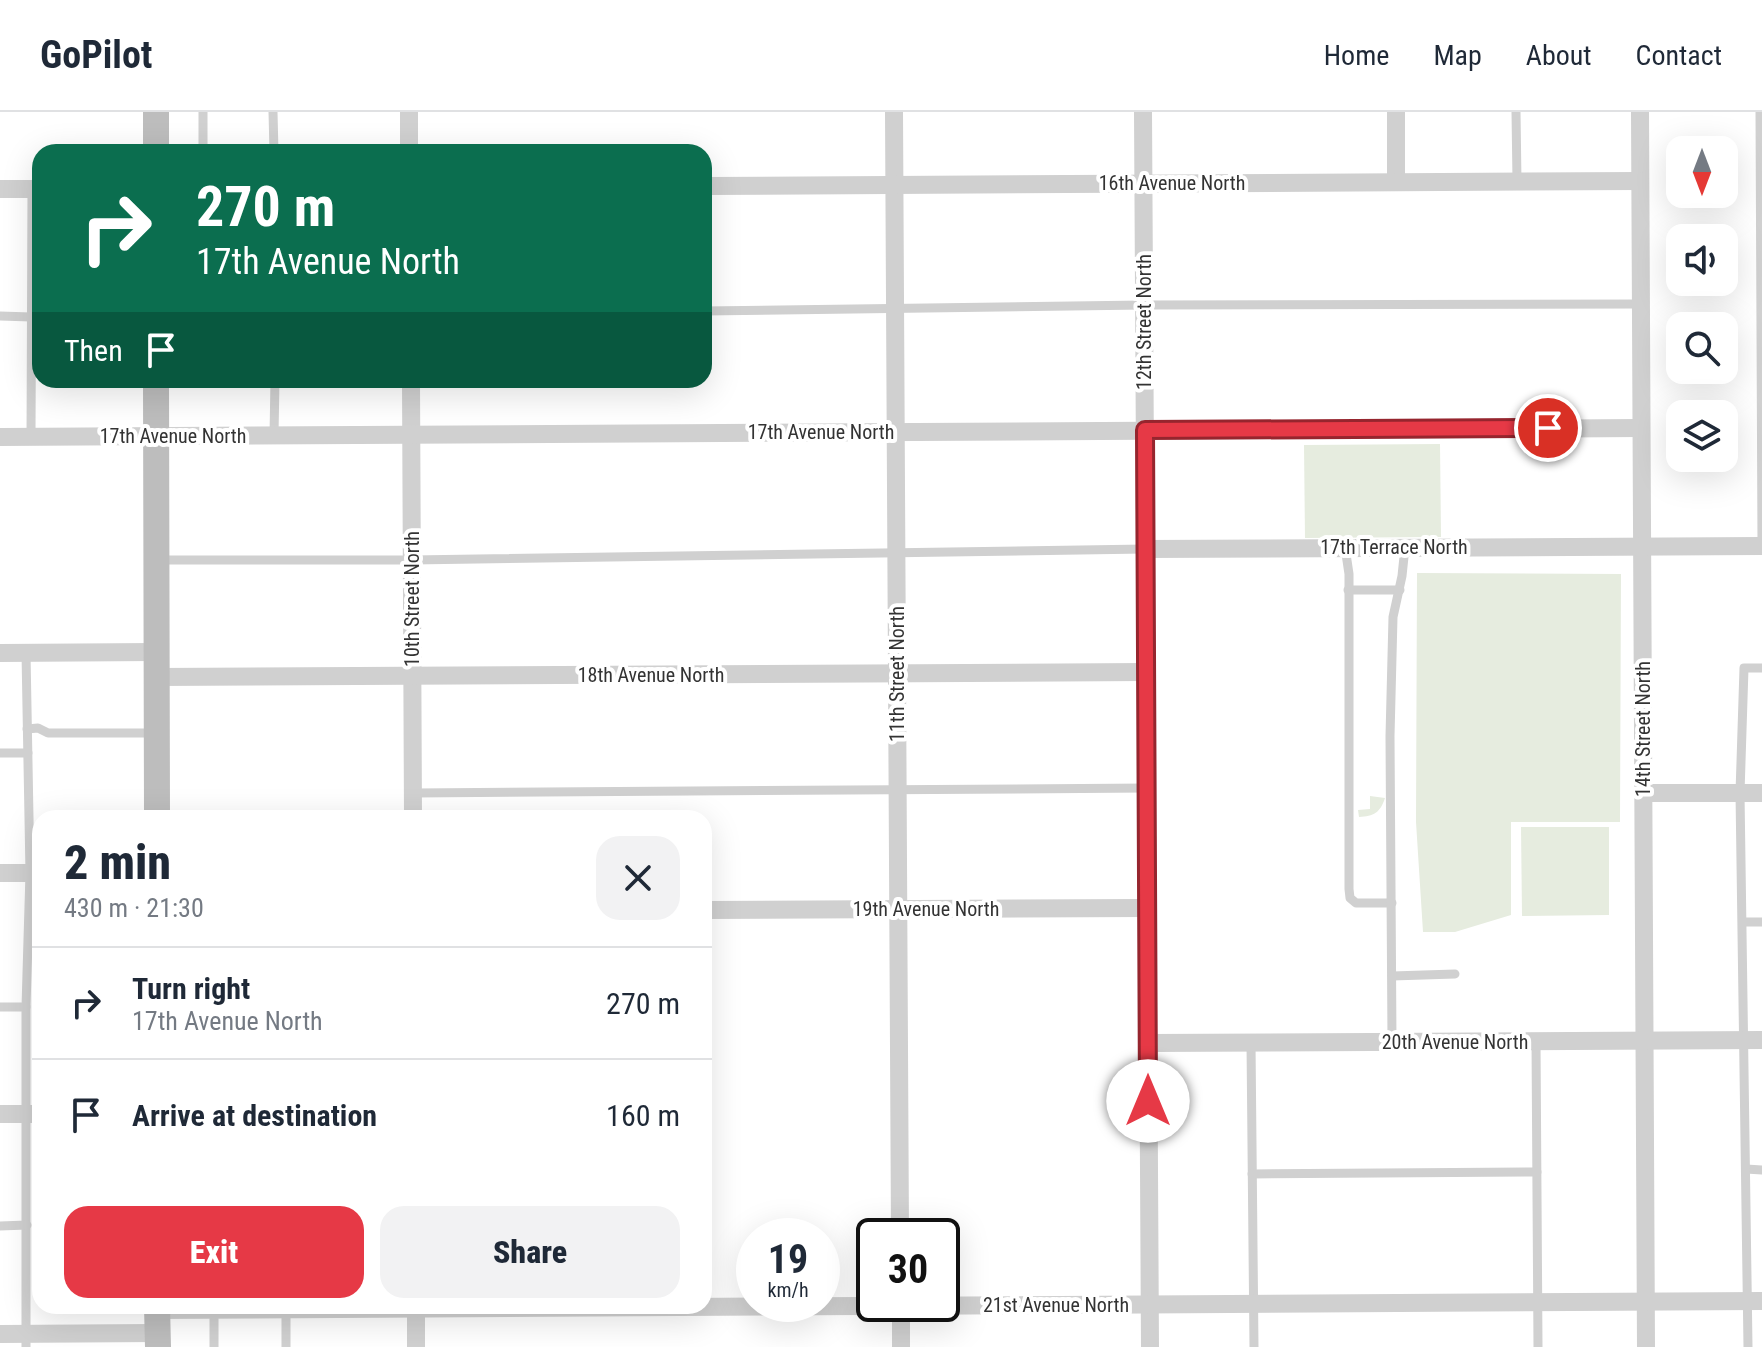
<!DOCTYPE html>
<meta charset="utf-8">
<style>
:root{--surface:#fff;--page:#f2f2f3;--text:#1f2937;--muted:#747a83;--line:#e0e1e3;--accent:#e63946}
body{margin:0;font-family:"Roboto Condensed",sans-serif;background:var(--page);color:var(--text);height:100vh;display:flex;flex-direction:column;font-size:30px;white-space:nowrap}
*{box-sizing:border-box;margin:0}
p{font-size:26px;color:var(--muted)}
.icon{flex:none;width:44px;height:44px;fill:none;stroke:currentColor;stroke-width:2;stroke-linecap:round;stroke-linejoin:round}
.map{position:relative;flex:1;overflow:hidden}
.details{position:absolute;left:32px;top:698px;width:680px;height:504px;display:flex;flex-direction:column;background:var(--surface);border-radius:24px;box-shadow:0 8px 32px #0002}
.details>*{flex:none}
.top-card{position:absolute;left:32px;top:32px;width:680px;height:244px;border-radius:24px;box-shadow:0 8px 32px #0002;background:#0b6e4f;color:#fff;overflow:hidden}
.needle{width:52px;rotate:180deg}
.fabs{position:absolute;left:1666px;top:24px;display:grid;gap:16px}
.fabs a{display:grid;place-items:center;width:72px;height:72px;border-radius:16px;background:var(--surface);box-shadow:0 8px 32px #0002;font-size:40px}
.speed{position:absolute;left:736px;top:1106px;display:flex;gap:16px;font-size:40px;font-weight:700;text-align:center}
.speed>*{display:grid;place-content:center;width:104px;height:104px;border-radius:50%;background:var(--surface);box-shadow:0 8px 32px #0002;line-height:1}
.speed small{font-size:20px;font-weight:400}
.speed .limit{border:4px solid #111;border-radius:12px;background:#fff;color:#111}
.pin{position:absolute;display:grid;place-items:center;width:68px;height:68px;color:#fff;margin:-34px;border:4px solid #fff;border-radius:50%;box-shadow:0 2px 8px #0007}
.me{position:absolute;width:88px;margin:-44px;rotate:0deg;stroke-linejoin:round;filter:drop-shadow(0 0 6px #0008)}
.turn{display:flex;align-items:center;gap:28px;height:168px;padding:0 32px;font-size:36px}
.turn .icon{width:104px;height:104px;stroke-width:2.5}
.turn b{display:block;font-size:56px;line-height:68px}
.then{display:flex;align-items:center;height:76px;padding:0 32px;background:#0003;gap:16px;font-size:30px}
.round{display:grid;place-items:center;flex:none;width:84px;height:84px;border-radius:24px;background:var(--page)}
.head{display:flex;align-items:center;justify-content:space-between;height:136px;padding:0 32px}
h1{font-size:48px;font-weight:800;line-height:60px}
.primary-button{display:flex;gap:16px;margin-top:auto;padding:16px 32px}
.primary-button a{flex:1;height:92px;border-radius:24px;background:var(--accent);color:#fff;font-size:32px;font-weight:800;line-height:92px;text-align:center}
.primary-button a+a{background:var(--page);color:var(--text)}
ul{padding:0;list-style:none}
li{display:flex;align-items:center;gap:24px;height:112px;padding:0 32px;border-top:2px solid var(--line)}
li div{flex:1}
li b{display:block;font-size:30px}
li em{font-style:normal}
header{display:flex;align-items:center;gap:48px;box-sizing:border-box;height:112px;padding:0 40px;background:var(--surface);border-bottom:2px solid var(--line)}
header strong{font-size:38px}
nav{display:flex;gap:44px;margin-inline-start:auto;font-size:28px}
.map>svg:first-child{display:block}
.green{fill:#e6ecdf}
.lines{fill:none;stroke-linecap:round;stroke-linejoin:round}
.lane{stroke:#d0d0d0;stroke-width:9}
.street{stroke:#d0d0d0;stroke-width:18}
.secondary{stroke:#bdbdbd;stroke-width:26}
.route-casing{stroke:#96252e;stroke-width:20}
.route{stroke:#e63946;stroke-width:14}
.labels{text-anchor:middle;stroke-width:8;stroke-linejoin:round;paint-order:stroke}
.street-label{font-size:20px;fill:#333;stroke:#fff}
</style>
<header>
<strong>GoPilot</strong>
<nav><a>Home</a><a>Map</a><a>About</a><a>Contact</a></nav>
</header>
<div class="map">
<svg width="1762" height="1235" viewBox="0 0 1762 1235">
<rect width="100%" height="100%" fill="#fff"/>
<!-- green -->
<g class="green">
<polygon points="1440,332 1441,425 1305,426 1304,333"/>
<polygon points="1417,461 1621,462 1620,710 1511,710 1511,803 1455,820 1423,820 1416,710"/>
<path d="M1370,684L1385,686C1380,701 1374,704 1359,705L1358,698L1370,697Z"/>
<polygon points="1521,715 1609,715 1609,803 1522,804"/>
</g>
<g class="lines">
<!-- lane -->
<g class="lane">
<polyline points="203,0 203,40"/>
<polyline points="273,0 274,40"/>
<polyline points="1516,0 1517,69"/>
<polyline points="1760,0 1762,434"/>
<polyline points="704,199 1144,193 1641,192"/>
<polyline points="0,204 31,205"/>
<polyline points="274,323 275,268"/>
<polyline points="31,325 32,77"/>
<polyline points="1345,435 1349,462 1349,777 1350,786 1356,791 1392,791"/>
<polyline points="161,448 412,448 1145,437"/>
<polyline points="1348,478 1400,478"/>
<polyline points="26,541 30,761 26,895 26,1235"/>
<polyline points="27,617 38,616 48,621 153,621"/>
<polyline points="0,641 28,641"/>
<polyline points="413,681 1147,676"/>
<polyline points="1743,810 1762,810"/>
<polyline points="1392,864 1455,862"/>
<polyline points="0,895 26,895"/>
<polyline points="1536,929 1538,1235"/>
<polyline points="1392,930 1390,624 1393,505 1402,464 1405,435"/>
<polyline points="1251,931 1254,1235"/>
<polyline points="1746,1057 1762,1058"/>
<polyline points="1252,1062 1537,1060"/>
<polyline points="0,1114 27,1113"/>
<polyline points="214,1235 214,1198"/>
<polyline points="286,1235 286,1197"/>
<polyline points="1748,1235 1740,681 1744,556 1762,556"/>
</g>
<!-- street -->
<g class="street">
<polyline points="409,0 409,40"/>
<polyline points="894,0 900,1124"/>
<polyline points="1143,0 1150,1235"/>
<polyline points="1396,0 1396,70"/>
<polyline points="1640,0 1646,1235"/>
<polyline points="704,74 1640,69"/>
<polyline points="0,77 40,77"/>
<polyline points="411,268 413,706"/>
<polyline points="0,325 1641,316"/>
<polyline points="1145,437 1762,434"/>
<polyline points="0,541 156,540"/>
<polyline points="156,565 1146,560"/>
<polyline points="1644,681 1762,681"/>
<polyline points="0,761 40,761"/>
<polyline points="704,798 1147,796"/>
<polyline points="1148,931 1762,928"/>
<polyline points="0,1002 40,1002"/>
<polyline points="901,1192 901,1235"/>
<polyline points="416,1194 416,1235"/>
<polyline points="157,1198 1762,1189"/>
<polyline points="0,1222 157,1221"/>
</g>
<!-- secondary -->
<g class="secondary">
<polyline points="156,0 156,40"/>
<polyline points="156,268 157,706"/>
<polyline points="157,1194 158,1235"/>
</g>
</g>
<g class="lines">
<defs>
<polyline id="route" points="1148,989 1145,318 1548,316"/>
</defs>
<!-- route casing -->
<use href="#route" class="route-casing"/>
<!-- route -->
<use href="#route" class="route"/>
</g>
<g class="labels">
<!-- street labels -->
<g class="street-label">
<text x="1172" y="78">16th Avenue North</text>
<text transform="translate(1144 210) rotate(-90)" y="7">12th Street North</text>
<text x="821" y="327">17th Avenue North</text>
<text x="173" y="331">17th Avenue North</text>
<text x="1394" y="442">17th Terrace North</text>
<text transform="translate(412 487) rotate(-90)" y="7">10th Street North</text>
<text transform="translate(897 562) rotate(-90)" y="7">11th Street North</text>
<text x="651" y="570">18th Avenue North</text>
<text transform="translate(1643 617) rotate(-90)" y="7">14th Street North</text>
<text x="926" y="804">19th Avenue North</text>
<text x="1455" y="937">20th Avenue North</text>
<text x="1056" y="1200">21st Avenue North</text>
</g>
</g>
</svg>
<div class="fabs">
<a><svg class="needle" viewBox="-14 -14 28 28"><path d="M0-13l5 13h-10z" fill="#e53935"/><path d="M0 13l5-13h-10z" fill="#747a83"/></svg></a>
<a><svg class="icon" aria-label="sound" viewBox="0 0 24 24"><path d="M4 9h4l5-4v14l-5-4H4zM17 9q2 3 0 6"/></svg></a>
<a><svg class="icon" aria-label="search" viewBox="0 0 24 24"><circle cx="10" cy="10" r="6"/><path d="M15 15l6 6"/></svg></a>
<a><svg class="icon" aria-label="layers" viewBox="0 0 24 24"><path d="M12 4l9 5-9 5-9-5zM3 14l9 5 9-5"/></svg></a>
</div>
<div class="speed"><div>19<small>km/h</small></div><div class="limit">30</div></div>
<div class="pin" style="left:1548px;top:316px;background:#d93025"><svg class="icon" aria-label="arrive" viewBox="0 0 24 24"><path d="M6 21V4h12l-3 4 3 4H6"/></svg></div>
<svg class="me" style="left:1148px;top:989px" viewBox="-20 -20 40 40"><circle r="19" fill="#fff"/><path d="M0-13L10 11 0 6-10 11z" fill="#e63946"/></svg>
<div class="top-card">
<div class="turn"><svg class="icon" aria-label="right" viewBox="0 0 24 24"><path d="M7 20v-9h11M14 6l5 5-5 5"/></svg><div><b>270 m</b>17th Avenue North</div></div>
<div class="then">Then<svg class="icon" aria-label="arrive" viewBox="0 0 24 24"><path d="M6 21V4h12l-3 4 3 4H6"/></svg></div>
</div>
<section class="details">
<div class="head"><div><h1>2 min</h1><p>430 m · 21:30</p></div><a class="round"><svg class="icon" aria-label="close" viewBox="0 0 24 24"><path d="M6 6l12 12M18 6L6 18"/></svg></a></div>
<ul>
<li><svg class="icon" aria-label="right" viewBox="0 0 24 24"><path d="M7 20v-9h11M14 6l5 5-5 5"/></svg><div><b>Turn right</b><p>17th Avenue North</p></div><em>270 m</em></li>
<li><svg class="icon" aria-label="arrive" viewBox="0 0 24 24"><path d="M6 21V4h12l-3 4 3 4H6"/></svg><div><b>Arrive at destination</b></div><em>160 m</em></li>
</ul>
<div class="primary-button"><a>Exit</a><a>Share</a></div>
</section>
</div>
